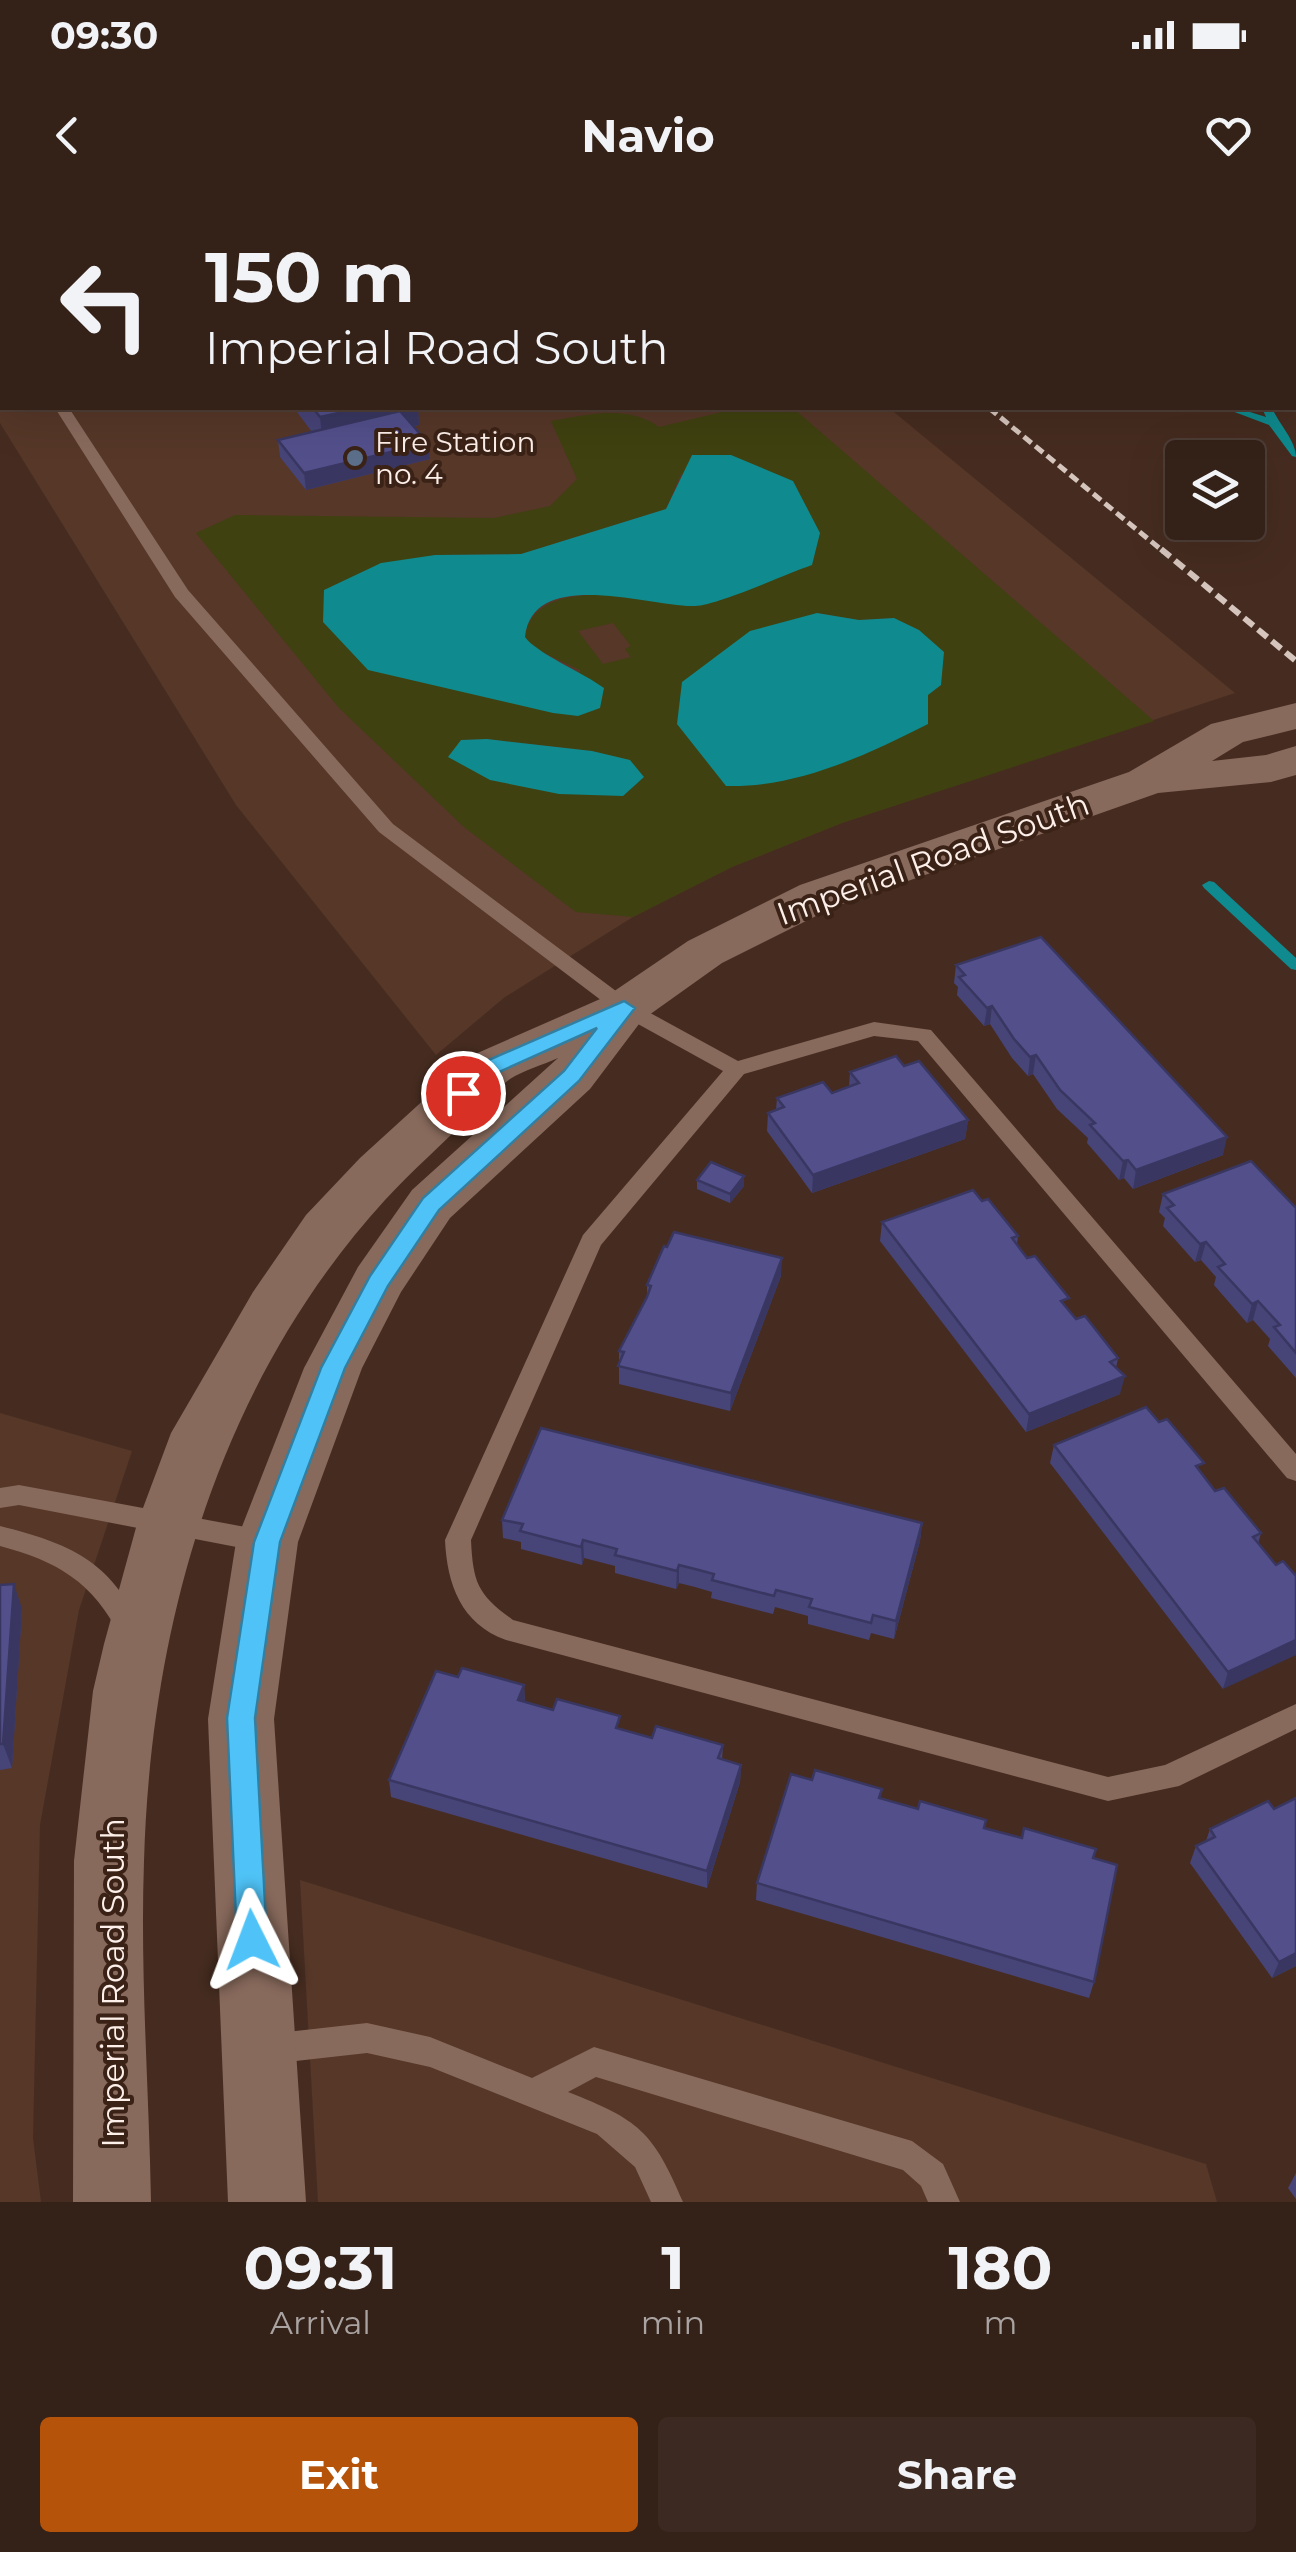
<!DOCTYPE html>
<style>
:root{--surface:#342118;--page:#3c2921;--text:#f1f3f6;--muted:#a9a3a2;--line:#4e3e37;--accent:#b45309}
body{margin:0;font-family:Montserrat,sans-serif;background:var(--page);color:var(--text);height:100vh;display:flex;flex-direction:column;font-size:38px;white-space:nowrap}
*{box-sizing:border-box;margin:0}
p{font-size:32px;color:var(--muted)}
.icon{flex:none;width:55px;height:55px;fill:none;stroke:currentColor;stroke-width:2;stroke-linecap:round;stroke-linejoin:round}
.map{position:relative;height:2002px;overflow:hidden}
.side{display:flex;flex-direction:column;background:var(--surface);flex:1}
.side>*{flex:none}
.banner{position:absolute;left:0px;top:0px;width:1298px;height:210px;box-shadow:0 10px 40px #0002,0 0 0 2px var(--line);background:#342118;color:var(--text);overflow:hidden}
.buttons{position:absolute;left:1165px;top:240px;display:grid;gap:20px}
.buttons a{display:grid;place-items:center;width:100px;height:100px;border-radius:10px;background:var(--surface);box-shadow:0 10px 40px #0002,0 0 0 2px var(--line);font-size:50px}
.pin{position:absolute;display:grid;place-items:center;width:85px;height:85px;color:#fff;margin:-42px;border:5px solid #fff;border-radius:50%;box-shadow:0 2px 10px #0007}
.me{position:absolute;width:110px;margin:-55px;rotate:357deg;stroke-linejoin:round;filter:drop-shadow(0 0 8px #0008)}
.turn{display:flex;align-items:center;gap:35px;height:210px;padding:0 40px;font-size:45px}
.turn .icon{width:130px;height:130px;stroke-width:2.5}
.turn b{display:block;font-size:70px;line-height:85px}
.eta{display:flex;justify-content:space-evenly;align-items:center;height:170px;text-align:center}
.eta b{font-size:60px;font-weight:700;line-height:70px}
.action{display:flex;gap:20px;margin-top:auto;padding:20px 40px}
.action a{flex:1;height:115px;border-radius:10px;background:var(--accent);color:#fff;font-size:40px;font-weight:700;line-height:115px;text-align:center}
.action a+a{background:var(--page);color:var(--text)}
.status{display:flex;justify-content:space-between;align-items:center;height:70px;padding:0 50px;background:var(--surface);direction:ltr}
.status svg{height:28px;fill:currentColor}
header{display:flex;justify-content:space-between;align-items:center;height:130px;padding:0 40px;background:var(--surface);font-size:45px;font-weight:700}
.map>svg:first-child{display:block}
.built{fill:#563728}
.green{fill:#3f4110;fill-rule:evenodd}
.water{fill:#0f8a8e}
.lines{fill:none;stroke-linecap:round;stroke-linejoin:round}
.stream{fill:#0f8a8e;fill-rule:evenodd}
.service{fill:#886a5c;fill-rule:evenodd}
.tertiary{fill:#886a5c;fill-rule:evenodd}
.rail-far1{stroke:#d5c5bd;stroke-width:5;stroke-dasharray:10 5;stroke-linecap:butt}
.rail{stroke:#d5c5bd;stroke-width:6;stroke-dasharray:12 6;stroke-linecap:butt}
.wall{fill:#474478}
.shaded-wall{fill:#393761}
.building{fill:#524f8b;stroke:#393761;stroke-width:2.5}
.route{fill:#4fc3f7;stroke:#337fa1;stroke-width:2.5}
.service-dot{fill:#5c6f8a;stroke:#3b2216;stroke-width:4}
.labels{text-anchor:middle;stroke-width:8;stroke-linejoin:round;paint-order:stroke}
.far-poi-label{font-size:28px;fill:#fdefe9;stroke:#3b2216;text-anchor:start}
.street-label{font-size:32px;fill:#fdefe9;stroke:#3b2216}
</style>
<div class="status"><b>09:30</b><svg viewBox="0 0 49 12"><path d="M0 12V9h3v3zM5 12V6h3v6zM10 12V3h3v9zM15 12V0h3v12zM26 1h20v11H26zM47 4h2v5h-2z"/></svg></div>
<header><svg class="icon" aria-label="back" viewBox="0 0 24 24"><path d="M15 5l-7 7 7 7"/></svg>Navio<svg class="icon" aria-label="heart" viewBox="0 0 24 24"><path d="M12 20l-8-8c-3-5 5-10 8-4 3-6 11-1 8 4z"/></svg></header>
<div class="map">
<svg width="1296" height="2002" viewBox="0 0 1296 2002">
<rect width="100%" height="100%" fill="#462c20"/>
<!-- built -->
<g class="built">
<polygon points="0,0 646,0 649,2 2,2 2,208 889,208 1235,493 842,623 732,667 633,717 505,797 436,855 236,605 0,223"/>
<polygon points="0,1213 132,1251 79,1410 40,1625 33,1938 41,2002 0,2002"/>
<polygon points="300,1680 1206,1964 1217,2002 318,2002"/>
</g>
<!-- green -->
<path class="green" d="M739,208H793L1154,521L842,623L732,667L633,717L576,712L464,627L339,508L196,333L235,315L494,318L550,306L577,279L551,221C587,215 627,204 659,227ZM682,271L697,406C653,400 534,372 525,437L532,447L580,470L578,516L506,500L435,355L521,354L666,309ZM817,413L859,420L894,418L941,485L928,494ZM613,423L631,446L625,449L631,457L603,464L578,431ZM487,539L592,551L629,560L643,577L461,540Z"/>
<!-- water -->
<g class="water">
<path d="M692,255H731L793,281L820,333L812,365C786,374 718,405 695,406C653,408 533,365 525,437C536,453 584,473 604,488L600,508L578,516L553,513L368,470L323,422L324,390L381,363L435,355L521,354L666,309Z"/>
<path d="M817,413L859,420L894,418L919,430L944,452L941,485L928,495V524C867,555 797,588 726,586L677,524L682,482L750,431Z"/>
<polygon points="487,539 592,551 630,560 644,577 623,596 559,594 490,580 448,557 461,540"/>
</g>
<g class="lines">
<!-- stream -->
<g class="stream">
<rect x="1008" y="0" width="8" height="2"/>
<polygon points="1285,0 1294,0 1293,2 1284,2"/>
<path d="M1224,208H1237L1266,217L1262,208H1272C1279,224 1296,241 1296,257L1292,256L1269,225Z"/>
<polygon points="1209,681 1214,682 1296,758 1296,770 1291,769 1204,688 1202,685"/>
</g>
<!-- service -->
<g class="service">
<rect x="0" y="47" width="2" height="8"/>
<rect x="0" y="110" width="2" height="11"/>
<path d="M55,208H69L188,390L393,624L632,803L738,861L874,822L931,830L1296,1254V1281L1287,1278L918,841L874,836L744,874L601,1045L471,1340C473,1383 478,1395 513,1420L1108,1577L1165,1565L1296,1504V1529L1179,1586L1108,1601L506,1440C461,1424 447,1384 445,1340L583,1035L723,871L618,813L379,632L175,397Z"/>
<polygon points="19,1285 267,1331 276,1335 280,1342 276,1349 267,1353 19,1305 0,1308 0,1288"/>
<path d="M0,1326C71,1344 109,1360 142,1428L138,1436L129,1439L120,1436C93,1382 57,1361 0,1346Z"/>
<path d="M367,1823L430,1837L532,1878L594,1847L912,1941L943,1964L960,2002H928L921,1986L903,1970L596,1877L568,1892C639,1920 653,1931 683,2002H651L635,1967L597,1934L430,1867L367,1853L269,1864L258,1859L254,1849L258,1839L269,1834Z"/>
</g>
<!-- tertiary -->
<path class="tertiary" d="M1296,503V529L1243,542L1212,561L1266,555L1296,546V575L1271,582L1158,593L834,707L722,763L642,820L590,889L450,1018L401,1092L362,1168L298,1342L274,1519L306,2002H228L208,1519L236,1342L304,1168L358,1067L412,990L558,858C543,865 524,870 510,879C496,889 483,904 471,916C442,944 412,971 385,1000C220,1181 151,1421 144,1661C140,1774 149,1889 151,2002H73L74,1661L93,1491L104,1444L137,1324L171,1233L253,1092L306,1015L360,958L473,855L607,796L688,741L800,685L1129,572L1211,524Z"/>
<!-- rail-far1 -->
<polyline class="rail-far1" points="989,208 1164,352"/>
<!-- rail -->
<polyline class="rail" points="1161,349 1296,461"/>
</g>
<!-- wall -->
<g class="wall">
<polygon points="0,0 519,0 522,2 2,2 2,11 0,11"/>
<polygon points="294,208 418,208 419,225 414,226 428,243 430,259 306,290 280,257 278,240 312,232"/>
<polygon points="956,765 1223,955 1133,989 1124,978 1119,980 1087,943 1088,938 1057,909 1033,874 1028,876 1012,858 990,824 984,826 957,795 958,787 954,783"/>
<polygon points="904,866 968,920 965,939 812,993 767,931 768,913 776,910 777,898 832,893 849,887 850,872"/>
<polygon points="697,980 744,986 730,1003 697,989"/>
<polygon points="1163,994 1296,1008 1296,1178 1268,1146 1270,1139 1253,1120 1247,1123 1214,1085 1216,1077 1201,1060 1195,1062 1163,1026 1165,1018 1159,1012"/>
<polygon points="982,1001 1018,1036 1017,1044 1076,1119 1118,1158 1116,1168 1120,1194 1026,1232 880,1041 882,1022"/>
<polygon points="781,1076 730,1211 619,1184 619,1151 647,1097 647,1085"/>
<polygon points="1054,1245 1201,1273 1215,1291 1261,1333 1258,1344 1276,1365 1223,1489 1050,1263"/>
<polygon points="502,1320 922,1323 920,1341 894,1439 871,1433 869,1440 808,1424 808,1416 775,1407 773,1414 711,1398 712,1392 695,1387 679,1383 676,1389 615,1373 615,1366 584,1358 582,1365 521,1349 521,1342 503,1338"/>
<polygon points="0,1385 22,1409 12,1568 0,1570"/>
<polygon points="458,1477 524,1485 525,1503 652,1538 723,1545 722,1560 741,1565 740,1582 707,1688 391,1597 389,1580"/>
<polygon points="880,1598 1022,1638 1024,1628 1093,1658 1094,1782 1089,1798 756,1700 757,1683"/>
<polygon points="1296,1598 1296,1766 1272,1778 1190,1663 1196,1646 1206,1641 1210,1629 1274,1609"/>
<polygon points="1296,1973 1296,1999 1288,1988"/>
</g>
<!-- shaded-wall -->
<g class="shaded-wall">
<polygon points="362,208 418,208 419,225 323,247 320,217"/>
<polygon points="428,243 430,259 306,290 304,273"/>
<polygon points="992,806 990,824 984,826 987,808"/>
<polygon points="1036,855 1033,874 1028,876 1030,857"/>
<polygon points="968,920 965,939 812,993 813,975"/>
<polygon points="1227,937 1223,955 1133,989 1136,970"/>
<polygon points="1128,960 1124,978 1119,980 1123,961"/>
<polygon points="744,976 744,986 730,1003 730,994"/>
<polygon points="1206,1042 1201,1060 1195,1062 1200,1044"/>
<polygon points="782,1058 781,1076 730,1211 731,1193"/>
<polygon points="1258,1101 1253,1120 1247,1123 1252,1104"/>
<polygon points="1125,1176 1120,1194 1026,1232 1029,1214"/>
<polygon points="922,1323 920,1341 894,1439 896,1421"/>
<polygon points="583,1340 584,1358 582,1365 581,1347"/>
<polygon points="679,1365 679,1383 676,1389 677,1371"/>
<polygon points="14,1384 22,1409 12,1568 3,1544"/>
<polygon points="1296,1440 1296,1455 1223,1489 1228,1472"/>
<polygon points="524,1485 525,1503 518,1500"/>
<polygon points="741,1565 740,1582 707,1688 707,1671"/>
<polygon points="1296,1753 1296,1766 1272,1778 1279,1762"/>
</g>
<!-- building -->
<g class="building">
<polygon points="323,0 519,0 522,2 323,2"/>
<polygon points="313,208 362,208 320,217"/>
<polygon points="400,211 428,243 304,273 278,240"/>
<polygon points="1041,737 1227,937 1136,970 1128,960 1123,961 1090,925 1095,923 1060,890 1036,855 1030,857 1014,839 992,806 987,808 959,777 965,775 956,765"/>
<polygon points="896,856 904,866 919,861 968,920 813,975 768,913 784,907 777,898 823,882 832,893 859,883 850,872"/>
<polygon points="1251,961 1296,1008 1296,1153 1274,1127 1280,1125 1258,1101 1252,1104 1218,1067 1225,1064 1206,1042 1200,1044 1167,1008 1174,1005 1163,994"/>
<polygon points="711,962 744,976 730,994 697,980"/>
<polygon points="973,990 982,1001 988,999 1018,1036 1012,1038 1027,1058 1035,1056 1069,1098 1061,1101 1076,1119 1085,1116 1118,1158 1110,1162 1125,1176 1029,1214 882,1022"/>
<polygon points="674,1032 782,1058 731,1193 618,1166 624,1152 619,1151 647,1097 651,1086 647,1085 664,1046 667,1047"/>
<polygon points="1146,1207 1159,1222 1167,1219 1204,1263 1196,1266 1215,1291 1224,1288 1261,1333 1253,1337 1276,1365 1283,1361 1296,1376 1296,1440 1228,1472 1054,1245"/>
<polygon points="541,1228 922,1323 896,1421 873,1415 871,1423 809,1407 812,1399 776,1390 774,1396 712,1380 714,1374 695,1369 679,1365 677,1371 615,1355 617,1349 583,1340 581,1347 520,1331 523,1324 502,1320"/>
<polygon points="14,1384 3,1544 0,1544 0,1385"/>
<polygon points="462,1468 524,1485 518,1500 553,1510 557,1499 620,1516 616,1528 652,1538 656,1526 723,1545 718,1558 741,1565 707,1671 389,1580 436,1471 458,1477"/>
<polygon points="815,1570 882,1589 879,1598 918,1609 920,1601 986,1620 984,1628 1022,1638 1024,1628 1096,1649 1093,1658 1117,1665 1094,1782 757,1683 791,1574 812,1580"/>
<polygon points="1296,1598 1296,1753 1279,1762 1196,1646 1215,1637 1210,1629 1268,1601 1274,1609"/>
</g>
<!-- route -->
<polygon class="route" points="624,801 635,808 579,881 439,1010 388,1086 345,1168 280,1342 255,1518 267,1740 262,1750 252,1754 242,1750 237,1740 227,1518 254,1342 321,1168 370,1076 423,998 564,871 597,828 499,872 471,898 456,898 452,893 456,888 484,862"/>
<!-- markers -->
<circle class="service-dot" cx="355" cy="258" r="10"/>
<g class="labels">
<!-- far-poi labels -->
<g class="far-poi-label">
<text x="375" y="252">Fire Station<tspan x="375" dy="32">no. 4</tspan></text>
</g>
<!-- street labels -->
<g class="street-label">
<text transform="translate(933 659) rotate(-20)" y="11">Imperial Road South</text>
<text transform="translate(113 1783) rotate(-90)" y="11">Imperial Road South</text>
</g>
</g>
</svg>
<div class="buttons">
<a><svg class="icon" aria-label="layers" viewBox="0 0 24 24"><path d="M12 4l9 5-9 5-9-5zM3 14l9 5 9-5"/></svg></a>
</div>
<div class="pin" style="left:463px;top:893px;background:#d93025"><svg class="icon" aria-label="arrive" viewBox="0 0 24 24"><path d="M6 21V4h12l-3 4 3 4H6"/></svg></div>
<svg class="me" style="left:252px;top:1740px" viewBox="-20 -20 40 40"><path d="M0-17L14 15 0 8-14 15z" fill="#4fc3f7" stroke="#fff" stroke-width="4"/></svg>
<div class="banner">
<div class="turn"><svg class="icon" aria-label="left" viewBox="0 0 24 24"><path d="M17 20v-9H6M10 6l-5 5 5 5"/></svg><div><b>150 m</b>Imperial Road South</div></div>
</div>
</div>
<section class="side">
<div class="eta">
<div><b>09:31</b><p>Arrival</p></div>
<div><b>1</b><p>min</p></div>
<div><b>180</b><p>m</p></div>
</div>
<div class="action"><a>Exit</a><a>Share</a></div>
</section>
